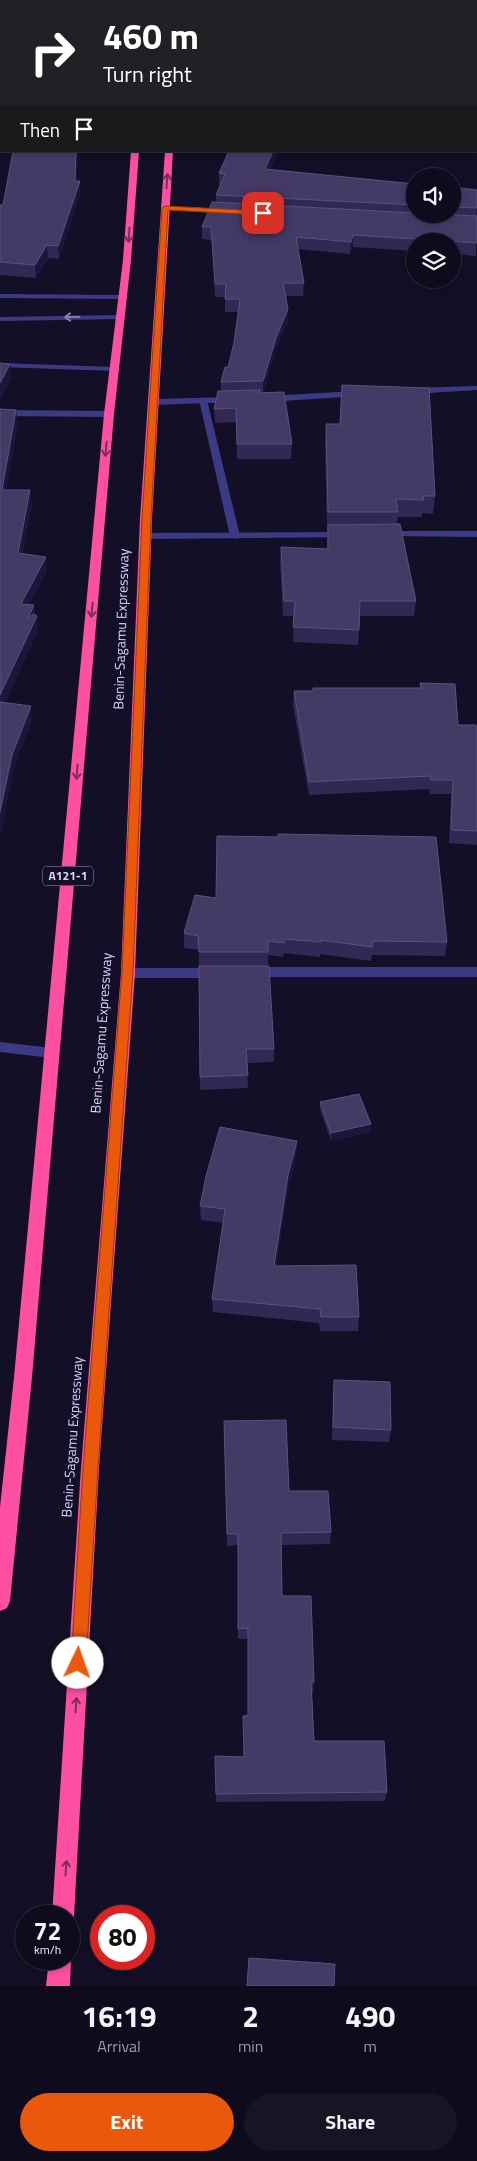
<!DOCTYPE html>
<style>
:root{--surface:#0e0b1c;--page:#171425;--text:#f1f3f6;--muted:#9b9ba3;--line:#2e2b3b;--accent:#ea580c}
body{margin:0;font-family:"Titillium Web",sans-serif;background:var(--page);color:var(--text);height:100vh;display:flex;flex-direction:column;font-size:19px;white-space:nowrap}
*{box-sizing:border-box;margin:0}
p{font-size:16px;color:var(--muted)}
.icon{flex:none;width:28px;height:28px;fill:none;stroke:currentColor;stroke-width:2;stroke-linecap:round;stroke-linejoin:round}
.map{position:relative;height:1986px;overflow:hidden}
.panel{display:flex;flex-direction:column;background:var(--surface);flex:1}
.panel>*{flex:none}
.top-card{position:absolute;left:0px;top:0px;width:478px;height:152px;box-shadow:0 2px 8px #0003,0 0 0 1px var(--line);background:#202124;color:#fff;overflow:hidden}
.buttons{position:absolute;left:406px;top:168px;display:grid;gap:10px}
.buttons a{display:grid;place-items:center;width:55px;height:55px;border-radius:50%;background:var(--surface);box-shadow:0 2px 8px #0003,0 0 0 1px var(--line);font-size:25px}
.speed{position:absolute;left:15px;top:1905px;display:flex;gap:10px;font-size:25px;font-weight:700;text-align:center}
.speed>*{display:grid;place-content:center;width:65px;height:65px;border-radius:50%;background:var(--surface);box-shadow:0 2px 8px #0003,0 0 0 1px var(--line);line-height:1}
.speed small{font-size:12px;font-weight:400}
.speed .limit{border:8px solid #d22;background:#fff;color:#111}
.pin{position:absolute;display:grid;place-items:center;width:42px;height:42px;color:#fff;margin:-21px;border-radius:10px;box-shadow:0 2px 8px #0006}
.me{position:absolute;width:55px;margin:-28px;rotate:3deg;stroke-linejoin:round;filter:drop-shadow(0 0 4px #0008)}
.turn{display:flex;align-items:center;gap:18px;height:105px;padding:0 20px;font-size:22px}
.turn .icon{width:65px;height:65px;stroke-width:2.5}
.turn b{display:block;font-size:35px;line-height:42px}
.then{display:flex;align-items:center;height:48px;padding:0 20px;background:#0003;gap:10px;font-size:19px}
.eta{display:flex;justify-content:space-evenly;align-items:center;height:85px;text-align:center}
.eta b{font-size:30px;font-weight:700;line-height:35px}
.primary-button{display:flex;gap:10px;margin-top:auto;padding:10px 20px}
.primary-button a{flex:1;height:58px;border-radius:30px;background:var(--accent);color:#fff;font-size:20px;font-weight:700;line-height:58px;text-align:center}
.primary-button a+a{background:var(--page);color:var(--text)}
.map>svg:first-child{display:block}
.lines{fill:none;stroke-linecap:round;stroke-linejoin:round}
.lane{fill:#3d3a85;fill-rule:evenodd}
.street{fill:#3d3a85;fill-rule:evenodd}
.highway{fill:#ff4fa3;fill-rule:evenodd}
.wall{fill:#312854}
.shaded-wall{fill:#1d163a}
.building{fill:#433a66;stroke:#5a527e}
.oneway{stroke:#7d2c5e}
.oneway2{stroke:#837fbc}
.route{fill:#ea580c;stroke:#983908}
.labels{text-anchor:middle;stroke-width:5;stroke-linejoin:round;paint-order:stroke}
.shield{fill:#130f26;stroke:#9e99be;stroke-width:1}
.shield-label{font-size:12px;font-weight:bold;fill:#d9d4ff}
.street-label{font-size:14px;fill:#d9d4ff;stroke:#130f26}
</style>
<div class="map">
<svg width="477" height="1986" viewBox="0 0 477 1986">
<rect width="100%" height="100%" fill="#130f26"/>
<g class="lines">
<!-- lane -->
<g class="lane">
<polygon points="165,206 225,209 229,211 225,213 162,210 161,208"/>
<polygon points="124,315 125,317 121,319 0,321 0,317"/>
<polygon points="0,363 115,367 119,369 115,371 0,367"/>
<polygon points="203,397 207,400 240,536 235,539 230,536 199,400"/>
</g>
<!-- street -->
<g class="street">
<rect x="476" y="68" width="1" height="4"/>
<rect x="0" y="135" width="1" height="4"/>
<polygon points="0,294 123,295 127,297 123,299 0,298"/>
<polygon points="477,386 477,390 412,394 408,391 412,388"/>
<polygon points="357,391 360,392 360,396 267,402 263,399 267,396"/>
<polygon points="232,397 236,400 235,402 153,405 149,402 153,399"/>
<polygon points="0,410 109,411 113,414 109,417 0,416"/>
<polygon points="387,531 477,531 477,537 384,536 384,532"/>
<polygon points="345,532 348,533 348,537 146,539 141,536 146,533"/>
<polygon points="253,967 477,967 477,977 253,977 249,975 247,972 249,969"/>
<polygon points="128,968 215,968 219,970 221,973 219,976 215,978 128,978 124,976 122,973 124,970"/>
<polygon points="0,1042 52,1048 57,1049 58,1053 57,1057 52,1058 0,1052"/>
</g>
<!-- highway -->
<g class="highway">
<rect x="143" y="0" width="6" height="1"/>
<rect x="178" y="0" width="6" height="1"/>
<polygon points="131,151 139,151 131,260 114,414 32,1377 10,1601 7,1608 0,1611 0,1507 14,1377 104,414 123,260"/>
<polygon points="165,151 173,151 152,519 135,973 99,1468 74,1916 69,1925 69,1916 52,1916 81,1468 121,973 140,519"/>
<polygon points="69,1952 71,1959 70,1986 46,1986 49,1959 69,1959"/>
</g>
</g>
<!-- wall -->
<g class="wall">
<polygon points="229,151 277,151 277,154 270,170 415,184 415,214 452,214 452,187 477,190 476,256 452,254 452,241 415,241 415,251 353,247 350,254 298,249 304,283 303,296 285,296 288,321 275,350 263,393 292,444 291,459 237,459 236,422 215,423 214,409 221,391 221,382 228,367 234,343 238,312 225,312 225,297 215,297 212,240 202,239 202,227 216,203 216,195 220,185 219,185 219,173"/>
<polygon points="76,181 80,181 80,193 59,259 48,258 36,278 0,275 0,205 3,205"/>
<polygon points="342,385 435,496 433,514 422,513 422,517 398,517 397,525 416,601 414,616 360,616 358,645 293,642 294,616 283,616 280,562 281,547 327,549 327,530 325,442 326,424 340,424"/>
<polygon points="420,683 458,725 477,730 477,845 449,843 451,794 430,794 429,789 309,795 293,705 294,691 420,688"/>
<polygon points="184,933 447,942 445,956 372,955 371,961 320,954 320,957 284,953 283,957 268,955 268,966 199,966 199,950 184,948"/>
<polygon points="199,966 274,1049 274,1062 247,1063 248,1088 200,1090"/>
<polygon points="320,1102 370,1132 331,1141 320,1110"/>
<polygon points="297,1141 296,1156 288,1189 276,1266 359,1317 358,1331 320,1331 319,1323 213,1312 212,1299 223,1223 201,1220 200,1206"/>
<polygon points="334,1380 391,1430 389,1442 332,1440 333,1393"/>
<polygon points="224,1421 289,1491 331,1532 330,1544 281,1545 282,1596 314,1682 313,1693 312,1693 314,1741 387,1792 385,1801 216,1802 215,1756 243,1757 248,1715 248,1639 238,1639 238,1545 227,1546"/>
</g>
<!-- shaded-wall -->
<g class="shaded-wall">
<polygon points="0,0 10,0 9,1 1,1 1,9 0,10"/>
<polygon points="76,151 78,151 76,192 80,181 80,193 59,259 58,246"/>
<polygon points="273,151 277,151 277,154 265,181 265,169"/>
<polygon points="353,235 353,247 350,254 351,242"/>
<polygon points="47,245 48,258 36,278 35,265"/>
<polygon points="288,309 288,321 275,350 263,394 263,381 276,338"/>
<polygon points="10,364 12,378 0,400 0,383"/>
<polygon points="16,410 18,424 4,505 2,490"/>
<polygon points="30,490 32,505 20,568 18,553"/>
<polygon points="46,557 47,572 22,618 21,604"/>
<polygon points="34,605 36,618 37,616 38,631 0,715 0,695 28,618"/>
<polygon points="31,706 32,720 14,769 0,838 0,812 12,755"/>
<polygon points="371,1124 370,1132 331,1141 331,1133"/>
<polygon points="297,1141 296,1156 288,1189 274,1280 274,1266 288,1175"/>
</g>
<!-- building -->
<g class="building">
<rect x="234" y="0" width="47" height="1"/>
<polygon points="13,151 76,151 75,181 80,181 58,246 47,245 35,265 0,262 0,205 3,205"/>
<polygon points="229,151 273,151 265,169 415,184 415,205 216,195 225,174 219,173"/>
<polygon points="452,187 477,190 477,208 452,207"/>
<polygon points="212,202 415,213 415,214 439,214 477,216 477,243 353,235 351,242 296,237 304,283 283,283 288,309 276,338 263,381 221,382 225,367 228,367 234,343 240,299 225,299 226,284 215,284 211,227 202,227"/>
<polygon points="0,363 10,364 0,383"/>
<polygon points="342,385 429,388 435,496 423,496 424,500 396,499 398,512 328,512 326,424 340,424"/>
<polygon points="260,390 259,393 284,392 292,444 237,444 236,408 214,409 218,391"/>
<polygon points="0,409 16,410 2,490 30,490 18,553 46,557 21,604 34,605 28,618 33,614 37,616 0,695"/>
<polygon points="400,524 416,601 360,601 359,630 293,627 295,601 284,601 281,547 328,549 328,525"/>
<polygon points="420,683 455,684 458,725 476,725 477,730 477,831 451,830 453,780 431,780 430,776 309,782 294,691 313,691 313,688 421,688"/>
<polygon points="0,702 31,706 12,755 0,812"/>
<polygon points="278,834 436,837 447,942 373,941 372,947 321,940 321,942 284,939 284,943 268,941 268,952 199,952 198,936 184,933 195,895 216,898 217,836 278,837"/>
<polygon points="199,966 269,966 274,1049 246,1049 248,1075 200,1077"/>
<polygon points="359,1094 371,1124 331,1133 320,1102"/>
<polygon points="220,1127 297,1141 288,1175 274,1266 356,1265 359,1317 321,1317 320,1309 212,1299 225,1209 200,1206 206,1176"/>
<polygon points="334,1380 390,1382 391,1430 333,1427"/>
<polygon points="286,1420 289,1491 328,1491 331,1532 281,1533 282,1596 311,1596 314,1682 311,1682 314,1741 384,1741 387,1792 216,1794 215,1756 244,1757 243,1716 248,1715 248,1628 238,1629 238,1534 227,1534 224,1421"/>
<polygon points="249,1958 335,1964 334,1986 247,1986"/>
</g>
<!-- one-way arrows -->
<defs><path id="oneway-shaft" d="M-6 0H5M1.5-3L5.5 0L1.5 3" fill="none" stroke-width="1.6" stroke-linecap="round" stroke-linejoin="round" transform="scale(1.25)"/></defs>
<g class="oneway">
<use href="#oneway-shaft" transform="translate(167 181) rotate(-86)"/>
<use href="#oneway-shaft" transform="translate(129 235) rotate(94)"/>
<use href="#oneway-shaft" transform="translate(106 449) rotate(95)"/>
<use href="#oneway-shaft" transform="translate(92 610) rotate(95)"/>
<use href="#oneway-shaft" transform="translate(77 772) rotate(95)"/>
<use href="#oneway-shaft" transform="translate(76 1705) rotate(-86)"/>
<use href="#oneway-shaft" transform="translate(66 1868) rotate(-86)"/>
</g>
<use class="oneway2" href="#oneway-shaft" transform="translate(72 317) rotate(179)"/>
<!-- route -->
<polygon class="route" points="165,206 263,211 266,213 263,215 168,210 151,519 133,972 98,1468 86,1663 84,1668 78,1671 73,1668 71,1663 83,1468 122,972 142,519 162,208"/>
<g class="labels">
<!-- shield labels -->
<rect class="shield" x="43" y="866.5" width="50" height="19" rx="4"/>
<g class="shield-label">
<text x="68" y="880">A121-1</text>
</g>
<!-- street labels -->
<g class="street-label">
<text transform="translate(121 629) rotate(-88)" y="5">Benin-Sagamu Expressway</text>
<text transform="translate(101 1033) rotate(-86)" y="5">Benin-Sagamu Expressway</text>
<text transform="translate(72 1437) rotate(-86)" y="5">Benin-Sagamu Expressway</text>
</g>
</g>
</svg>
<div class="buttons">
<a><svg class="icon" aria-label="sound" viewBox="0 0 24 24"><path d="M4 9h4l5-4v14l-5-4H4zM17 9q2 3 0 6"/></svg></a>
<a><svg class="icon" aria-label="layers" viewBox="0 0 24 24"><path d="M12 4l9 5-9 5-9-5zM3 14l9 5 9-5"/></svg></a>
</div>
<div class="speed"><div>72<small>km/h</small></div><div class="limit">80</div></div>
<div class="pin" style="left:263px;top:213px;background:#d93025"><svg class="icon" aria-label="arrive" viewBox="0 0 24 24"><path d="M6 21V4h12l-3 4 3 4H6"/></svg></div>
<svg class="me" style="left:78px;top:1663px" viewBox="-20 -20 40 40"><circle r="19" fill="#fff"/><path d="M0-13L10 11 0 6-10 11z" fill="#ea580c"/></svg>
<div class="top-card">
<div class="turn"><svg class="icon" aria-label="right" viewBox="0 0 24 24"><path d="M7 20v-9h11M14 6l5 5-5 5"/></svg><div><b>460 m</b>Turn right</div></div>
<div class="then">Then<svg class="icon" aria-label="arrive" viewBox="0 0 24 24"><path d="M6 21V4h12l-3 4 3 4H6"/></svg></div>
</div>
</div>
<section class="panel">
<div class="eta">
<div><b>16:19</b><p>Arrival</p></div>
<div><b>2</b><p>min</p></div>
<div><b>490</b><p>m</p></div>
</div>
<div class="primary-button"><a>Exit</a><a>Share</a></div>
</section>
